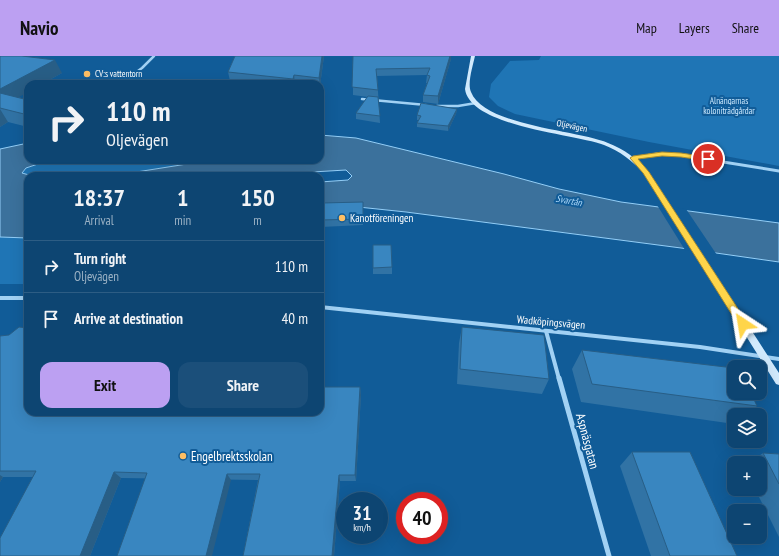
<!DOCTYPE html>
<meta charset="utf-8">
<style>
:root{--surface:#0d4572;--page:#1b4f7a;--text:#f1f3f6;--muted:#9ab1c4;--line:#2d5d84;--accent:#bca0f2}
body{margin:0;font-family:"PT Sans Narrow",sans-serif;background:var(--page);color:var(--text);height:100vh;display:flex;flex-direction:column;font-size:15px;white-space:nowrap}
*{box-sizing:border-box;margin:0}
p{font-size:13px;color:var(--muted)}
.icon{flex:none;width:22px;height:22px;fill:none;stroke:currentColor;stroke-width:2;stroke-linecap:round;stroke-linejoin:round}
.map{position:relative;flex:1;overflow:hidden}
.details{position:absolute;left:24px;top:116px;width:300px;height:244px;display:flex;flex-direction:column;background:var(--surface);border-radius:12px;box-shadow:0 4px 16px #0002,0 0 0 1px var(--line)}
.details>*{flex:none}
.hud{position:absolute;left:24px;top:24px;width:300px;height:84px;border-radius:12px;box-shadow:0 4px 16px #0002,0 0 0 1px var(--line);background:#0d4572;color:var(--text);overflow:hidden}
.controls{position:absolute;left:727px;top:304px;display:grid;gap:8px}
.controls a{display:grid;place-items:center;width:40px;height:40px;border-radius:8px;background:var(--surface);box-shadow:0 4px 16px #0002,0 0 0 1px var(--line);font-size:20px}
.speed{position:absolute;left:336px;top:436px;display:flex;gap:8px;font-size:20px;font-weight:700;text-align:center}
.speed>*{display:grid;place-content:center;width:52px;height:52px;border-radius:50%;background:var(--surface);box-shadow:0 4px 16px #0002,0 0 0 1px var(--line);line-height:1}
.speed small{font-size:10px;font-weight:400}
.speed .limit{border:6px solid #d22;background:#fff;color:#111}
.pin{position:absolute;display:grid;place-items:center;width:34px;height:34px;color:#fff;margin:-17px;border:2px solid #fff;border-radius:50%;box-shadow:0 1px 4px #0007}
.me{position:absolute;width:44px;margin:-22px;rotate:327deg;stroke-linejoin:round;filter:drop-shadow(0 0 3px #0008)}
.turn{display:flex;align-items:center;gap:14px;height:84px;padding:0 16px;font-size:18px}
.turn .icon{width:52px;height:52px;stroke-width:2.5}
.turn b{display:block;font-size:28px;line-height:34px}
.eta{display:flex;justify-content:space-evenly;align-items:center;height:68px;text-align:center}
.eta b{font-size:24px;font-weight:600;line-height:28px}
.button{display:flex;gap:8px;margin-top:auto;padding:8px 16px}
.button a{flex:1;height:46px;border-radius:12px;background:var(--accent);color:#111;font-size:16px;font-weight:600;line-height:46px;text-align:center}
.button a+a{background:var(--page);color:var(--text)}
ul{padding:0;list-style:none}
li{display:flex;align-items:center;gap:12px;height:52px;padding:0 16px;border-top:1px solid var(--line)}
li div{flex:1}
li b{display:block;font-size:15px}
li em{font-style:normal}
header{display:flex;align-items:center;gap:24px;box-sizing:border-box;height:56px;padding:0 20px;background:var(--accent);color:#111}
header strong{font-size:19px}
nav{display:flex;gap:22px;margin-inline-start:auto;font-size:14px}
.map>svg:first-child{display:block}
.green{fill:#1f75b5}
.water{fill:#3b719c;stroke:#93cef7}
.pier{fill:#115c98}
.lines{fill:none;stroke-linecap:round;stroke-linejoin:round}
.street-far3{stroke:#a1d1f4;stroke-width:2.5}
.street-far2{stroke:#a1d1f4;stroke-width:3}
.street-far1{stroke:#a1d1f4;stroke-width:4}
.street{stroke:#a1d1f4;stroke-width:5}
.secondary{fill:#d1eafd;fill-rule:evenodd}
.wall{fill:#3173a5}
.shaded-wall{fill:#285e86}
.building{fill:#3986c0;stroke:#285e86}
.route{fill:#ffd54a;stroke:#a68a30}
.poi-dot{fill:#ffbf64;stroke:#115c98;stroke-width:1.5}
.labels{text-anchor:middle;stroke-width:4;stroke-linejoin:round;paint-order:stroke}
.far-poi-label{font-size:9px;fill:#fff;stroke:#115c98;text-anchor:start}
.far-park-label{font-size:9px;fill:#cae8fe;stroke:#115c98}
.far-street-label{font-size:9px;fill:#fff;stroke:#115c98}
.far-water-label{font-size:10px;font-style:italic;fill:#aedafb;stroke:#115c98}
.poi-label{font-size:11px;fill:#fff;stroke:#115c98;text-anchor:start}
.street-label{font-size:11px;fill:#fff;stroke:#115c98}
.near-street-label{font-size:13px;fill:#fff;stroke:#115c98}
.near-poi-label{font-size:13px;fill:#fff;stroke:#115c98;text-anchor:start}
</style>
<header>
<strong>Navio</strong>
<nav><a>Map</a><a>Layers</a><a>Share</a></nav>
</header>
<div class="map">
<svg width="779" height="500" viewBox="0 0 779 500">
<rect width="100%" height="100%" fill="#115c98"/>
<!-- green -->
<g class="green">
<polygon points="541,0 779,0 779,110 649,86 515,58 498,50 489,41 491,28 510,5 539,4"/>
<polygon points="50,104 242,104 187,108 130,117 83,120 29,119 21,117 26,112"/>
<rect x="0" y="181" width="28" height="47"/>
</g>
<!-- water -->
<polygon class="water" points="320,79 356,82 504,118 559,133 621,146 779,167 779,206 681,192 406,156 320,147 320,126 348,124 352,120 346,114 312,116 301,120 28,120 28,182 0,181 0,93 28,87 28,104 50,104 26,112 22,117 29,119 83,120 130,117 187,108 242,104 320,104"/>
<!-- pier -->
<polygon class="pier" points="657,149 686,153 717,199 685,194"/>
<g class="lines">
<!-- street-far3 -->
<g class="street-far3">
<polyline points="120,28 142,12 154,0"/>
<polyline points="362,43 426,49"/>
<polyline points="437,50 458,50 476,47"/>
</g>
<!-- street-far2 -->
<polyline class="street-far2" points="633,102 657,98 673,98 779,115"/>
<!-- street-far1 -->
<g class="street-far1">
<polyline points="0,242 28,242"/>
<polyline points="320,251 700,291 779,303"/>
<polyline points="546,275 559,323"/>
</g>
<!-- street -->
<polyline class="street" points="559,322 609,500"/>
<!-- secondary -->
<path class="secondary" d="M471,0H475C473,9 467,28 471,36C484,70 577,74 608,87C624,93 637,103 648,115L779,317V329L776,328L644,117C632,105 620,95 604,89C575,78 470,71 465,33Z"/>
</g>
<!-- wall -->
<g class="wall">
<polygon points="0,0 62,17 42,28 28,28 18,41 28,44 28,71 8,66 0,71"/>
<polygon points="235,0 324,0 320,30 320,28 254,28 230,25 228,16"/>
<polygon points="353,0 451,3 438,48 423,46 423,39 427,27 426,27 427,19 377,20 380,67 356,63 356,57 368,41 353,39"/>
<polygon points="457,53 456,58 448,75 417,71 417,67 419,64 417,64 417,59"/>
<polygon points="363,146 363,169 321,171 320,164"/>
<polygon points="373,189 392,211 392,218 373,218"/>
<polygon points="462,271 549,323 542,338 457,328 459,287"/>
<polygon points="9,279 28,356 360,331 361,339 356,425 340,425 334,500 243,500 258,424 121,422 90,500 0,500 33,421 3,421 0,426 0,280"/>
<polygon points="582,294 757,350 747,359 734,359 734,368 581,346 572,313"/>
<polygon points="632,396 737,500 651,500 620,410"/>
<polygon points="763,397 779,398 779,481 755,433 760,433 760,407 749,407"/>
</g>
<!-- shaded-wall -->
<g class="shaded-wall">
<polygon points="322,0 324,0 320,30 319,22"/>
<polygon points="450,0 451,0 451,3 438,48 438,40"/>
<polygon points="55,4 62,17 42,28 28,28 28,36 3,50 0,44 0,33"/>
<polygon points="294,19 295,28 294,28 293,23"/>
<polygon points="0,53 8,66 0,71"/>
<polygon points="457,53 456,58 448,75 448,70"/>
<polygon points="360,331 361,339 356,425 355,419"/>
<polygon points="114,416 121,422 90,500 80,500"/>
<polygon points="227,418 231,424 212,500 206,500"/>
<polygon points="0,419 3,421 0,426"/>
<polygon points="339,419 340,425 334,500 332,500"/>
</g>
<!-- building -->
<g class="building">
<polygon points="0,0 22,0 55,4 0,33"/>
<polygon points="235,0 322,0 319,22 294,19 293,23 228,16"/>
<polygon points="353,0 450,0 438,40 423,39 430,20 427,19 430,12 376,13 378,34 352,31"/>
<polygon points="0,37 28,44 28,59 0,52"/>
<polygon points="368,40 378,41 380,60 356,57"/>
<polygon points="421,47 457,53 448,70 417,67 421,60 417,59"/>
<polygon points="363,146 363,163 320,164 322,147"/>
<polygon points="373,189 391,189 392,211 373,212"/>
<polygon points="19,271 28,272 28,356 320,356 320,331 360,331 355,419 339,419 332,500 243,500 260,418 227,418 206,500 117,500 147,417 114,416 80,500 0,500 0,482 36,415 0,415 0,280 9,279"/>
<polygon points="462,271 544,279 549,323 460,313"/>
<polygon points="582,294 734,312 734,337 751,337 757,350 592,328"/>
<polygon points="632,396 690,396 737,500 670,500"/>
<polygon points="763,397 779,398 779,428"/>
</g>
<!-- route -->
<polygon class="route" points="662,96 681,97 708,101 711,103 708,105 681,101 662,100 638,103 649,116 746,265 747,268 746,270 739,270 643,117 630,102 633,100"/>
<!-- markers -->
<g class="poi-dot">
<circle cx="87" cy="18" r="4"/>
<circle cx="342" cy="162" r="4"/>
<circle cx="183" cy="400" r="4"/>
</g>
<g class="labels">
<!-- far-poi labels -->
<g class="far-poi-label">
<text x="95" y="21">CV:s vattentorn</text>
</g>
<!-- far-park labels -->
<g class="far-park-label">
<text x="729" y="48">Alnängarnas<tspan x="729" dy="10">koloniträdgårdar</tspan></text>
</g>
<!-- far-street labels -->
<g class="far-street-label">
<text transform="translate(572 70) rotate(12)" y="3">Oljevägen</text>
</g>
<!-- far-water labels -->
<g class="far-water-label">
<text transform="translate(569 144) rotate(11)" y="4">Svartån</text>
</g>
<!-- poi labels -->
<g class="poi-label">
<text x="350" y="166">Kanotföreningen</text>
</g>
<!-- street labels -->
<g class="street-label">
<text transform="translate(551 266) rotate(5)" y="4">Wadköpingsvägen</text>
</g>
<!-- near-street labels -->
<g class="near-street-label">
<text transform="translate(588 385) rotate(75)" y="5">Aspnäsgatan</text>
</g>
<!-- near-poi labels -->
<g class="near-poi-label">
<text x="191" y="405">Engelbrektsskolan</text>
</g>
</g>
</svg>
<div class="controls">
<a><svg class="icon" aria-label="search" viewBox="0 0 24 24"><circle cx="10" cy="10" r="6"/><path d="M15 15l6 6"/></svg></a>
<a><svg class="icon" aria-label="layers" viewBox="0 0 24 24"><path d="M12 4l9 5-9 5-9-5zM3 14l9 5 9-5"/></svg></a>
<a>+</a>
<a>−</a>
</div>
<div class="speed"><div>31<small>km/h</small></div><div class="limit">40</div></div>
<div class="pin" style="left:708px;top:103px;background:#d93025"><svg class="icon" aria-label="arrive" viewBox="0 0 24 24"><path d="M6 21V4h12l-3 4 3 4H6"/></svg></div>
<svg class="me" style="left:743px;top:268px" viewBox="-20 -20 40 40"><path d="M0-17L14 15 0 8-14 15z" fill="#ffd54a" stroke="#fff" stroke-width="4"/></svg>
<div class="hud">
<div class="turn"><svg class="icon" aria-label="right" viewBox="0 0 24 24"><path d="M7 20v-9h11M14 6l5 5-5 5"/></svg><div><b>110 m</b>Oljevägen</div></div>
</div>
<section class="details">
<div class="eta">
<div><b>18:37</b><p>Arrival</p></div>
<div><b>1</b><p>min</p></div>
<div><b>150</b><p>m</p></div>
</div>
<ul>
<li><svg class="icon" aria-label="right" viewBox="0 0 24 24"><path d="M7 20v-9h11M14 6l5 5-5 5"/></svg><div><b>Turn right</b><p>Oljevägen</p></div><em>110 m</em></li>
<li><svg class="icon" aria-label="arrive" viewBox="0 0 24 24"><path d="M6 21V4h12l-3 4 3 4H6"/></svg><div><b>Arrive at destination</b></div><em>40 m</em></li>
</ul>
<div class="button"><a>Exit</a><a>Share</a></div>
</section>
</div>
